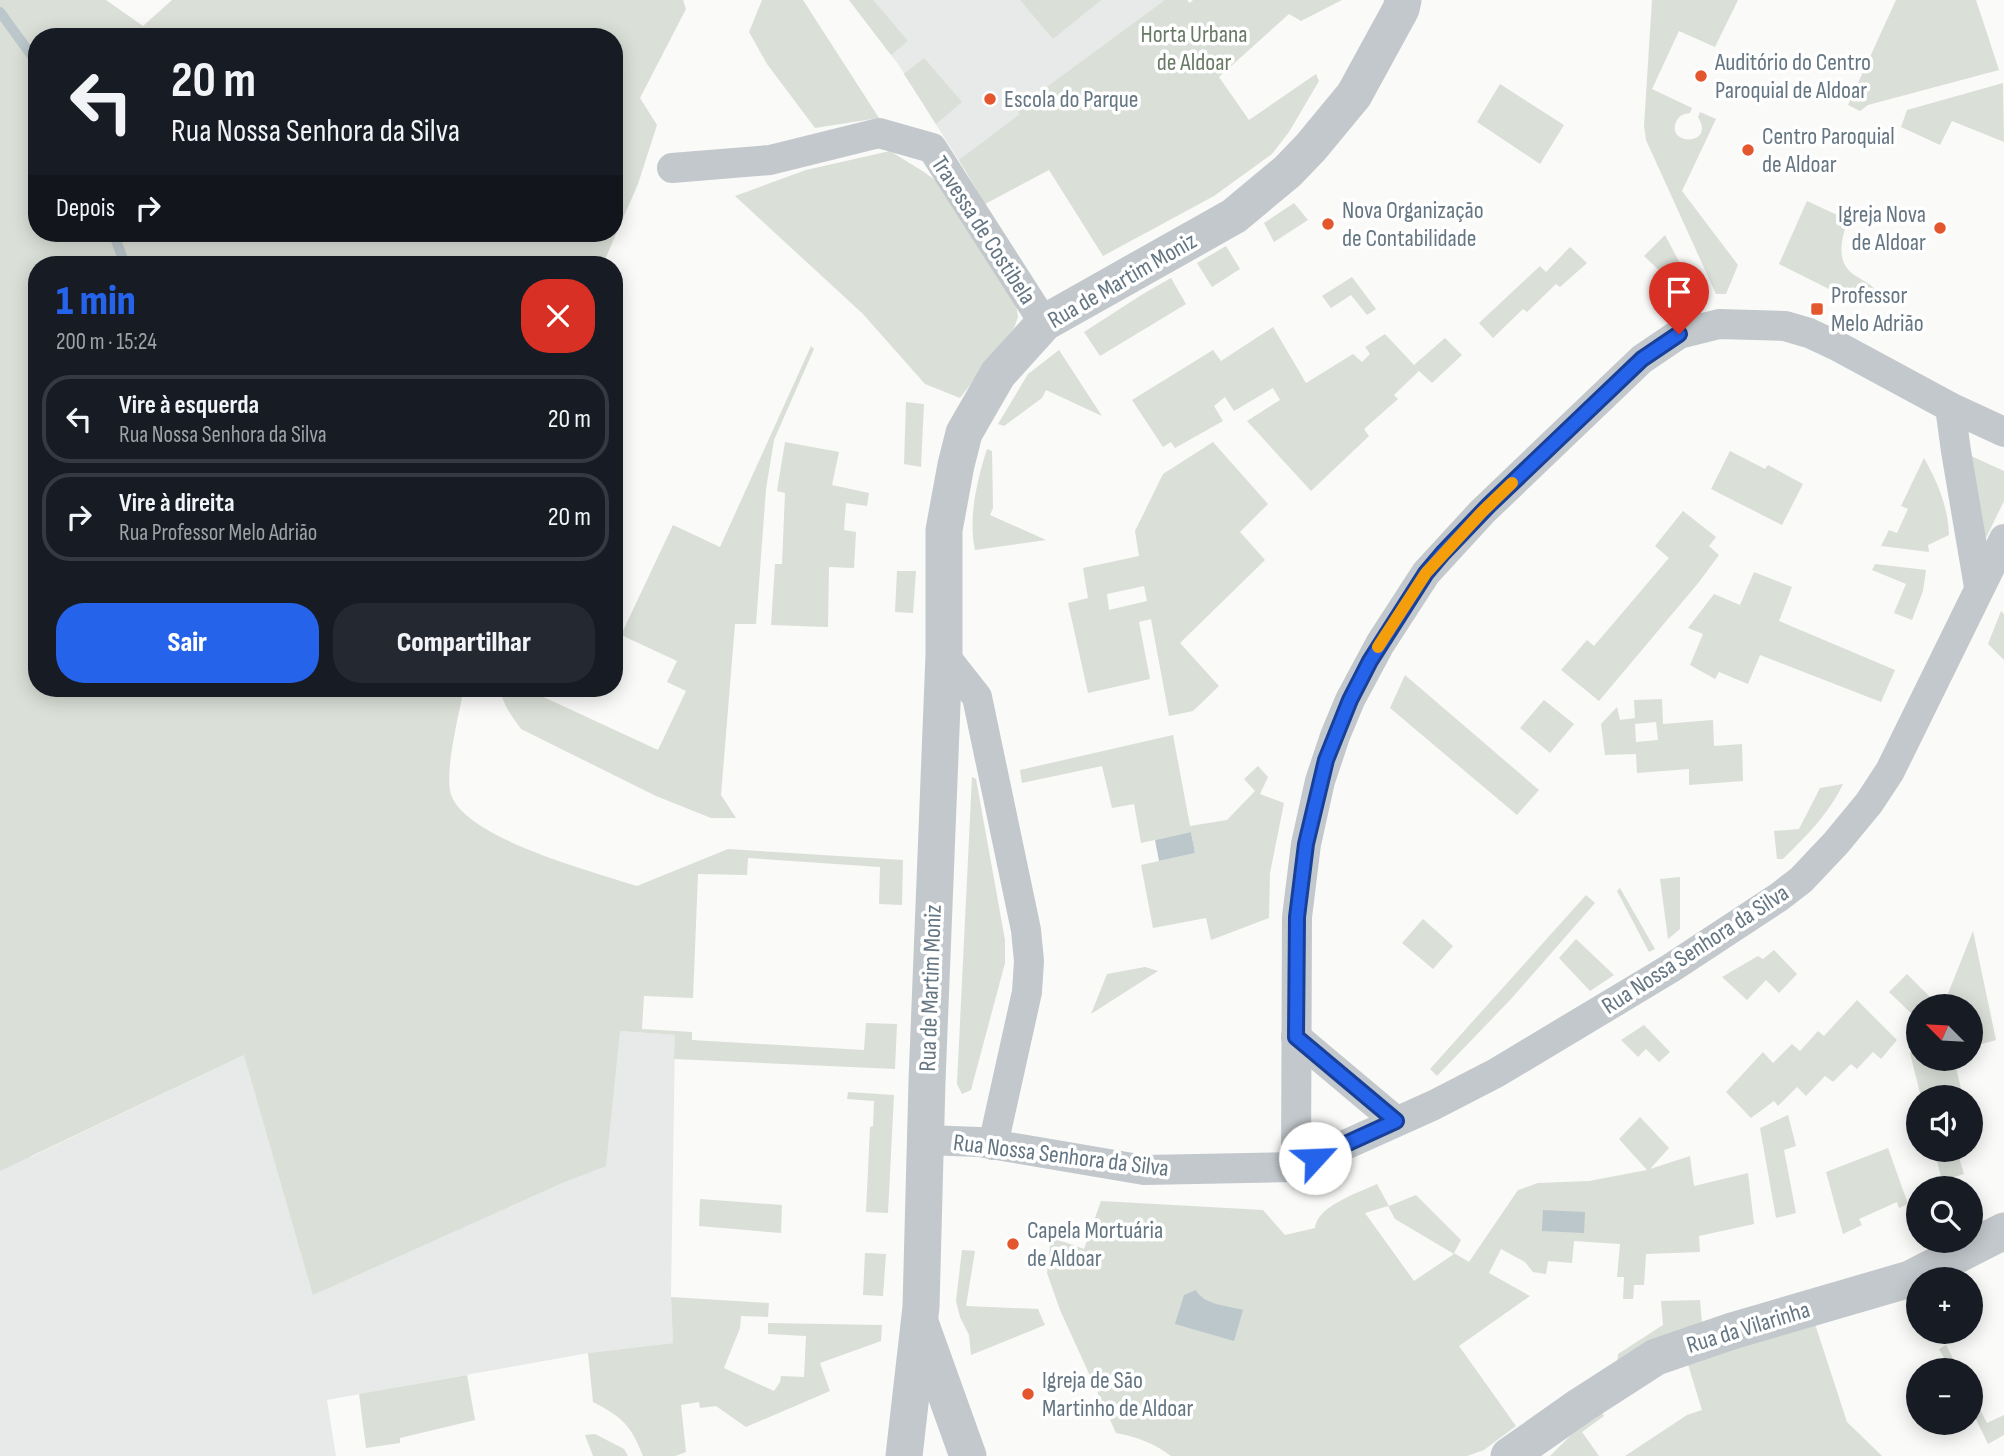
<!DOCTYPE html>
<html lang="pt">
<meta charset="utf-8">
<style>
:root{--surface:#171b24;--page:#242831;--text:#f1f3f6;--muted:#9ea1a6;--line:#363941;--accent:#2563eb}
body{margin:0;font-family:"Sofia Sans Condensed",sans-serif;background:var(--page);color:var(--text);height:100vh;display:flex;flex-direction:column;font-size:26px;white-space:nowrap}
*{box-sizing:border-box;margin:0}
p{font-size:23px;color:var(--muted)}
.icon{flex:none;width:38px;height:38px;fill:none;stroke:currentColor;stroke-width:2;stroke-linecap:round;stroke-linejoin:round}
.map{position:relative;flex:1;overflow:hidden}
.details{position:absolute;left:28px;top:256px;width:595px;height:441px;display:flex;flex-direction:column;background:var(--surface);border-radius:28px;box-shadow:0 4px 18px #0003}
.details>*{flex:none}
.guide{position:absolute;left:28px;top:28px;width:595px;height:214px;border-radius:28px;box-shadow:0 4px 18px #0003;background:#171b24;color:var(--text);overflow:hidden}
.needle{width:46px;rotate:294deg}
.tools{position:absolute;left:1906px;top:994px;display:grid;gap:14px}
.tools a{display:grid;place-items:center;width:77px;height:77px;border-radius:50%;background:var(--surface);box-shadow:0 4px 18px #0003;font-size:35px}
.pin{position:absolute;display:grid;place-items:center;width:60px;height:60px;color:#fff;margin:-72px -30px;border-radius:50% 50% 50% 0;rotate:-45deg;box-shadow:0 0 7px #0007}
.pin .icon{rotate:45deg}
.me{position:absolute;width:77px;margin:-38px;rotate:65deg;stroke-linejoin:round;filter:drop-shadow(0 0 5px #0008)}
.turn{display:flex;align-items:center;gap:24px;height:147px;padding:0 28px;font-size:32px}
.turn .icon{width:91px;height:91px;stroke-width:2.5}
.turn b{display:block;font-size:49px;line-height:60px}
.then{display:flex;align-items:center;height:66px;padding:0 28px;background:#0003;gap:14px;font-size:26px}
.round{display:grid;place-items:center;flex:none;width:74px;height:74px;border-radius:28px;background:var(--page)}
.summary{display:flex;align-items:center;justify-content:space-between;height:119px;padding:0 28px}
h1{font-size:42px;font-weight:800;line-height:52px;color:var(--accent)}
.cta{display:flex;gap:14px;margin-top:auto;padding:14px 28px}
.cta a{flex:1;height:80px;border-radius:28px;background:var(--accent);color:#fff;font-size:28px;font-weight:800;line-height:80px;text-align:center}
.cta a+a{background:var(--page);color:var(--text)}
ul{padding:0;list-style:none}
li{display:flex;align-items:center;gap:21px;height:88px;margin:0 14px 10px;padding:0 14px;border:4px solid var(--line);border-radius:28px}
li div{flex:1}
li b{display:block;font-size:26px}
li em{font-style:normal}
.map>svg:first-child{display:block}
.built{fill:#e8e9e9}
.green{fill:#dadfd7;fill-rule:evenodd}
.water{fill:#bbc7cb}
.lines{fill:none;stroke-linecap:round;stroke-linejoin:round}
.stream{stroke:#bbc7cb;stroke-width:10}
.minor{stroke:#c3c8cc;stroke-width:30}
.tertiary{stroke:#c3c8cc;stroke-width:37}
.route-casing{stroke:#184099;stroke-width:18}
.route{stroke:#2563eb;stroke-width:12}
.slow{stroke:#f59e0b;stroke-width:12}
.poi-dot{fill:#e4572e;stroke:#fff;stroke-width:2.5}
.labels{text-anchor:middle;stroke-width:7;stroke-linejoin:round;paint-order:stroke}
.park-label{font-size:24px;fill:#687a64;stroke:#fff}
.poi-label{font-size:24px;fill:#657683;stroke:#fff;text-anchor:start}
.street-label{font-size:24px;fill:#657683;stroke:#fff}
</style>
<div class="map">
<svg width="2004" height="1456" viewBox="0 0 2004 1456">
<rect width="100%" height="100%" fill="#fafaf8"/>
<!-- built -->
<g class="built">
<polygon points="849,0 1187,0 964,169 898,64"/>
<polygon points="620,1031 675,1035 671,1297 673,1343 588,1353 327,1400 336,1456 0,1456 0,1090 31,1157 244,1055"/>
</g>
<!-- green -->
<g class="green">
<path d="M0,0H106L143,26L172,0H683L686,9L640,98L657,125L638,184L603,264H37V688H464C459,714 446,765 450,790C457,837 595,872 637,886L728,849L903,860L902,905L879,904L880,867L748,858L747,875L698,874L693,998L644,996L642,1029L692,1032V1040L864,1050L866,1023L897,1024L895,1069L674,1059L675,1035L620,1031L606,1166L562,1183L313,1295L244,1055L0,1171ZM37,37H614V233H37Z"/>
<polygon points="762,0 803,0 879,118 815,128 767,64 749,32"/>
<polygon points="849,0 873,0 908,41 891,55"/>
<polygon points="1020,0 1101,0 1053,39"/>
<polygon points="1165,0 1187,0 1190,3 1193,0 1342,0 1301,21 1289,14 1219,77 1249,120 1316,74 1319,81 1289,132 1272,154 1214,196 1103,256 1049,170 985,204 959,160 1020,114 1017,109"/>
<path d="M1652,0H1738L1715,47L1679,31L1652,89L1692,108L1690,113C1684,114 1679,115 1676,122C1666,146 1716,146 1698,117L1700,112L1716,119L1682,191L1738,265L1726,294H1716L1646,140L1644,126Z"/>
<polygon points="1896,0 1976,0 1999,70 1868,105 1860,111 1848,105"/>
<polygon points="924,58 962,102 936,124 904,74"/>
<polygon points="2003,83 2004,142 1952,121 1940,145 1901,127 1907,110"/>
<polygon points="1500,84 1564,125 1540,164 1477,122"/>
<polygon points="890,151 924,172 939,183 1016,304 1018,317 1014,328 960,398 925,384 863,314 735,196 806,170"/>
<path d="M1807,201L1848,220C1841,239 1835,264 1856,276C1865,282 1873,284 1877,294L1873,304L1868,306L1859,304L1779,264Z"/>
<polygon points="1294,203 1308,220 1274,242 1264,223"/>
<path d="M1665,235L1694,290C1692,304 1680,307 1669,312L1651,296L1668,279L1644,256Z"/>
<polygon points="1226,246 1240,269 1212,287 1197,263"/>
<polygon points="1570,247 1587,263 1560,287 1556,284 1527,312 1523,309 1493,338 1479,323 1540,266 1546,272"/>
<polygon points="1352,277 1376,309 1367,315 1351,295 1331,308 1322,296"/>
<polygon points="1171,278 1186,304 1100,356 1084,332 1143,294"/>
<polygon points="1273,327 1306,383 1353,354 1362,362 1370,354 1365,347 1385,334 1414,365 1445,338 1462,355 1432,383 1419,371 1394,395 1398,399 1364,429 1369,436 1311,491 1247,421 1280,400 1273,388 1234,411 1225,397 1214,406 1223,421 1175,448 1171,442 1163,447 1132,400 1213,350 1221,361"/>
<path d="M811,346L814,349L774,440L766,489L756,624H735L721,795L736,818H711L656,796L521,729C512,717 502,703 500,688H524L658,750L686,691L667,682L677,661L621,635L673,525L720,547Z"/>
<polygon points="1059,350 1102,416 1046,390 1042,398 1004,426 998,424 1028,374"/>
<polygon points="906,402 924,404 921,467 904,464"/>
<polygon points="785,442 839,452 832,485 869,493 867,506 846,503 844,530 856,532 854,568 829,567 828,627 771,625 775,564 782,564 785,493 777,491"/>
<path d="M1213,442L1268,504L1240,532L1265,560L1180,643L1219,686L1193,711L1169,716L1151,619L1139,622L1150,679L1088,693L1068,603L1088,598L1083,568L1139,556L1135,531L1163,474ZM1144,586L1147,601L1109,610L1107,594Z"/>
<path d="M987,449L992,451L993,508L990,515L1046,540L975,550C968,518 977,480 987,449Z"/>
<polygon points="1730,451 1765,469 1768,465 1803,484 1782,525 1711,489"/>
<polygon points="1971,456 2004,471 2004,501 1982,546"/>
<path d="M1924,458C1938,483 1948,507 1949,535L1928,545L1929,552L1881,546L1889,530L1897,533L1908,509L1901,506Z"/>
<polygon points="1683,511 1716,537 1709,546 1719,555 1699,582 1599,701 1561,670 1587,640 1594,646 1669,558 1655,546"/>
<polygon points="1875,564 1926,570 1923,591 1912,620 1894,613 1906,584 1872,570"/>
<polygon points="897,571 916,571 913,613 895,612"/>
<polygon points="1754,572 1792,587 1779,621 1895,670 1881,702 1760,655 1748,684 1719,672 1715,679 1690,665 1703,634 1688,628 1714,594 1740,605"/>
<polygon points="2001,611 2004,614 2004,660 1988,644"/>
<polygon points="1405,675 1539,790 1517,815 1390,708"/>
<path d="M1662,699L1663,724L1713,720L1714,746L1742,744L1743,781L1689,785V769L1637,773L1636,754L1605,755L1601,724L1617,707L1620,720L1635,718L1634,700ZM1656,722L1658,740L1636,742L1635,724Z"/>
<polygon points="1544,700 1574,724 1550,753 1520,728"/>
<polygon points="1173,735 1190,826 1227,820 1255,791 1244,779 1258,766 1268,777 1260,794 1284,803 1270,873 1269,918 1211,940 1206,918 1153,928 1141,865 1195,853 1191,832 1141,843 1134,804 1112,808 1102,766 1022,783 1020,770"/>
<polygon points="972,777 976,779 1005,940 1005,963 971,1090 962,1094 957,1084"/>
<path d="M1843,784C1828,815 1807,835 1783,859H1777L1774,831L1799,829L1820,788Z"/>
<polygon points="1680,877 1680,929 1668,939 1660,879"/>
<polygon points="1620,888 1655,949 1649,952 1617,891"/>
<polygon points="1586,895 1595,903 1511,999 1437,1076 1430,1069"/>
<polygon points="1423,919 1453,946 1433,969 1402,943"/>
<polygon points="1973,931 1996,1040 1971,1047 1970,1006 1943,1006"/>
<polygon points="1576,939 1614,975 1590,991 1559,958"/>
<polygon points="1774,950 1797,974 1779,993 1766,980 1747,1000 1722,977 1758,956 1763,959"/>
<polygon points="1145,967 1158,971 1091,1014 1107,974"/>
<polygon points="1907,974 1933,1000 1927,1006 1918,1006 1918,1016 1916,1018 1889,992"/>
<polygon points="1857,1000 1897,1040 1881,1059 1873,1052 1857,1069 1851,1064 1833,1082 1825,1076 1806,1096 1797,1087 1778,1106 1774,1101 1751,1118 1726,1092 1763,1052 1773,1063 1792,1044 1800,1051 1818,1031 1824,1036"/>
<polygon points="1644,1025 1670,1052 1659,1062 1646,1049 1638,1057 1621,1040"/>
<polygon points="1918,1042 1918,1059 1954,1059 1963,1097 1921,1097 1910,1053"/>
<polygon points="848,1092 894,1095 888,1213 866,1212 870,1127 873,1126 874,1101 847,1099"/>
<polygon points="1788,1115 1796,1146 1784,1150 1796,1213 1776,1218 1760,1128"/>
<path d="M1640,1117L1669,1148L1650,1169L1690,1156L1694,1186L1748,1173L1754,1224L1699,1236L1700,1252L1646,1254L1644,1285H1634L1633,1299H1623L1624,1277H1617L1620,1244L1574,1241L1572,1263L1548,1261L1546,1274L1533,1272L1525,1262L1501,1249L1489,1273L1530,1296L1459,1346L1516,1426L1484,1450L1467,1456H1171C1154,1443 1137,1437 1116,1433L1060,1310L1047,1273L1051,1237L1084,1249L1101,1201L1263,1210L1285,1235L1315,1228C1317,1206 1358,1193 1377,1184L1389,1206L1416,1195L1461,1240L1454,1253L1469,1262L1518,1190L1538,1183L1589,1181L1647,1170L1619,1139ZM1388,1206L1395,1219L1454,1254L1414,1281L1365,1213Z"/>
<polygon points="1971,1127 1976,1148 1958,1154 1964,1174 1948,1179 1951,1188 1944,1188 1934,1150 1970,1150"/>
<polygon points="1888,1148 1908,1204 1899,1208 1897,1202 1859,1219 1862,1225 1843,1234 1826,1172"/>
<polygon points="700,1199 782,1205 781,1233 699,1226"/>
<polygon points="962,1250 975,1251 966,1306 1038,1309 1045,1325 971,1355 969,1335 960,1317 956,1301"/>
<polygon points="865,1253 886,1254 883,1296 863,1295"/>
<path d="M671,1297L769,1303L768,1317L741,1316L740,1328L724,1368L774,1391L780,1382L781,1376L804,1377L806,1336L768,1334V1323L882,1325L881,1341L820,1363L830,1391L746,1427L716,1406L700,1408L699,1402L681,1405L686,1452L675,1456H643C631,1425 622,1417 593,1402L588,1353L673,1343Z"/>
<polygon points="1700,1300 1702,1324 1617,1365 1618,1354 1663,1325 1661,1301"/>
<polygon points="1815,1324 1847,1422 1882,1456 1625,1456 1687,1415 1702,1410 1686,1358"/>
<polygon points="1946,1345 1959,1370 1951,1370 1939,1349"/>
<polygon points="467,1375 475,1420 400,1438 400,1443 366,1448 359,1394"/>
<polygon points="1971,1392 1987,1423 2004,1415 2004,1435 1988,1444 1971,1409"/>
<polygon points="1599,1407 1604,1416 1582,1432 1599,1456 1550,1456"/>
<polygon points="595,1434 624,1449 628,1456 593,1456 585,1435"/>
</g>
<!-- water -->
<g class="water">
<polygon points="1191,832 1195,853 1159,861 1155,840"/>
<polygon points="1543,1210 1585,1212 1584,1233 1542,1231"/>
<path d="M1196,1290C1203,1305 1229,1306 1243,1310L1234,1341L1175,1324L1184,1295Z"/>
</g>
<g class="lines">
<!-- stream -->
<g class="stream">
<polyline points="0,12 37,63"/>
<polyline points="113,233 125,264"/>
</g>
<!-- minor -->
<g class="minor">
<polyline points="672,168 770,160 879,133 932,148 1044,323"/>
<polyline points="1950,407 1956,451 1979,587"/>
<polyline points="944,655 977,697 1026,930 1029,961 1027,992 993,1145"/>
<polyline points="1296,1037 1396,1121"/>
<polyline points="926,1140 979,1142 1144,1170 1296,1167 1434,1105 1496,1073 1671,968 1779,897 1801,880 1836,843 1869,803 1890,771 2004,539"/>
<polyline points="1296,1167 1297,917 1306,844 1320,781 1335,736 1350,700 1380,644 1426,573 1482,512 1642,359 1679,334 1719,324 1785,326 1809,333 1839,347 1950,407 2004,432"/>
</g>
<!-- tertiary -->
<g class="tertiary">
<polyline points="921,1325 968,1456"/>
<polyline points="904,1456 921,1307 927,1081 944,655 944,530 956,465 964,433 998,374 1044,323 1234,216 1288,171 1311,147 1354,95 1401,9 1403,0"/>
<polyline points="1509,1456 1580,1406 1656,1357 1732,1331 1910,1279 2004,1231"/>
</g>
</g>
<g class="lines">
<defs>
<polyline id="route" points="1315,1158 1396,1121 1296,1037 1297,917 1306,844 1326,760 1350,700 1370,661 1426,573 1443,553 1489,505 1642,359 1679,334"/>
</defs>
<!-- route casing -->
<use href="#route" class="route-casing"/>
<!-- route -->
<use href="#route" class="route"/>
<!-- slow -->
<polyline class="slow" points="1378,647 1426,573 1482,512 1512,483"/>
</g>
<!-- markers -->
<g class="poi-dot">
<circle cx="1701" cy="76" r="7"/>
<circle cx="990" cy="99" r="7"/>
<circle cx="1748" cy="150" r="7"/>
<circle cx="1328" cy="224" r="7"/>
<circle cx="1940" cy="228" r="7"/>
<rect x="1810" y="302" width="14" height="14" rx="3.5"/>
<circle cx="1013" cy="1244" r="7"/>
<circle cx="1028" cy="1394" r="7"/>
</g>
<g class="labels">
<!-- park labels -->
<g class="park-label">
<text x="1194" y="42">Horta Urbana<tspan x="1194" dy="28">de Aldoar</tspan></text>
</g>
<!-- poi labels -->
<g class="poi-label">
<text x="1715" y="70">Auditório do Centro<tspan x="1715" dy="28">Paroquial de Aldoar</tspan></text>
<text x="1004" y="107">Escola do Parque</text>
<text x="1762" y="144">Centro Paroquial<tspan x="1762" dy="28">de Aldoar</tspan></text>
<text x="1342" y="218">Nova Organização<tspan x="1342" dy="28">de Contabilidade</tspan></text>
<text x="1926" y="222" text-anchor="end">Igreja Nova<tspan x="1926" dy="28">de Aldoar</tspan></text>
<text x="1831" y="303">Professor<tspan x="1831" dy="28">Melo Adrião</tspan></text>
<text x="1027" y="1238">Capela Mortuária<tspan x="1027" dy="28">de Aldoar</tspan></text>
<text x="1042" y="1388">Igreja de São<tspan x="1042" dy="28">Martinho de Aldoar</tspan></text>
</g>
<!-- street labels -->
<g class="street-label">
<text transform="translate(984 230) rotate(57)" y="8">Travessa de Costibela</text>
<text transform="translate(1122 280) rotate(-30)" y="8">Rua de Martim Moniz</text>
<text transform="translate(1695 949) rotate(-33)" y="8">Rua Nossa Senhora da Silva</text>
<text transform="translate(930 988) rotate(-88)" y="8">Rua de Martim Moniz</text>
<text transform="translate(1061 1155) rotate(7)" y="8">Rua Nossa Senhora da Silva</text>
<text transform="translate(1748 1327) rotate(-17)" y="8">Rua da Vilarinha</text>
</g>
</g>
</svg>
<div class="tools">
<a><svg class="needle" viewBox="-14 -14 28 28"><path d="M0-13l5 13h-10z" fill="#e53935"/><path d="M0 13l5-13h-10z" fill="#9ea1a6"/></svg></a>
<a><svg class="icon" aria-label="sound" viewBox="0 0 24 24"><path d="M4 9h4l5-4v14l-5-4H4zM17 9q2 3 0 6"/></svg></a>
<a><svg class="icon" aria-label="search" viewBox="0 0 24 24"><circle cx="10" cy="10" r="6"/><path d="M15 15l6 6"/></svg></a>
<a>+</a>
<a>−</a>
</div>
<div class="pin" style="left:1679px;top:334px;background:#d93025"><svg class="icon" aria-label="arrive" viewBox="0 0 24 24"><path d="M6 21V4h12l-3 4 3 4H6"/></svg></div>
<svg class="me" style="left:1315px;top:1158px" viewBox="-20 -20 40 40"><circle r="19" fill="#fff"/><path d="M0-13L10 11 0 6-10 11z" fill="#2563eb"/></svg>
<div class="guide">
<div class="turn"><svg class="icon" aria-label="left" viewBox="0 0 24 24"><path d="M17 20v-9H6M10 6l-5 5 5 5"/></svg><div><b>20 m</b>Rua Nossa Senhora da Silva</div></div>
<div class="then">Depois<svg class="icon" aria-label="right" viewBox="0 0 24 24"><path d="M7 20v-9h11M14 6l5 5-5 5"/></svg></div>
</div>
<section class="details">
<div class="summary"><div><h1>1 min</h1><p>200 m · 15:24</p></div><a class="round" style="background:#d93025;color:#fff"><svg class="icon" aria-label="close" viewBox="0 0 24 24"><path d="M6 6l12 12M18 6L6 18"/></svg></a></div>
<ul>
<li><svg class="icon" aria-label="left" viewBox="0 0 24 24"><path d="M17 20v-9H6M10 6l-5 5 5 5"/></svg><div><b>Vire à esquerda</b><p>Rua Nossa Senhora da Silva</p></div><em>20 m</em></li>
<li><svg class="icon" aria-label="right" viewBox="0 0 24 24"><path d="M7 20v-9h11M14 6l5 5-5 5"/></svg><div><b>Vire à direita</b><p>Rua Professor Melo Adrião</p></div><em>20 m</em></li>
</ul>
<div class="cta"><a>Sair</a><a>Compartilhar</a></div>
</section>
</div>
